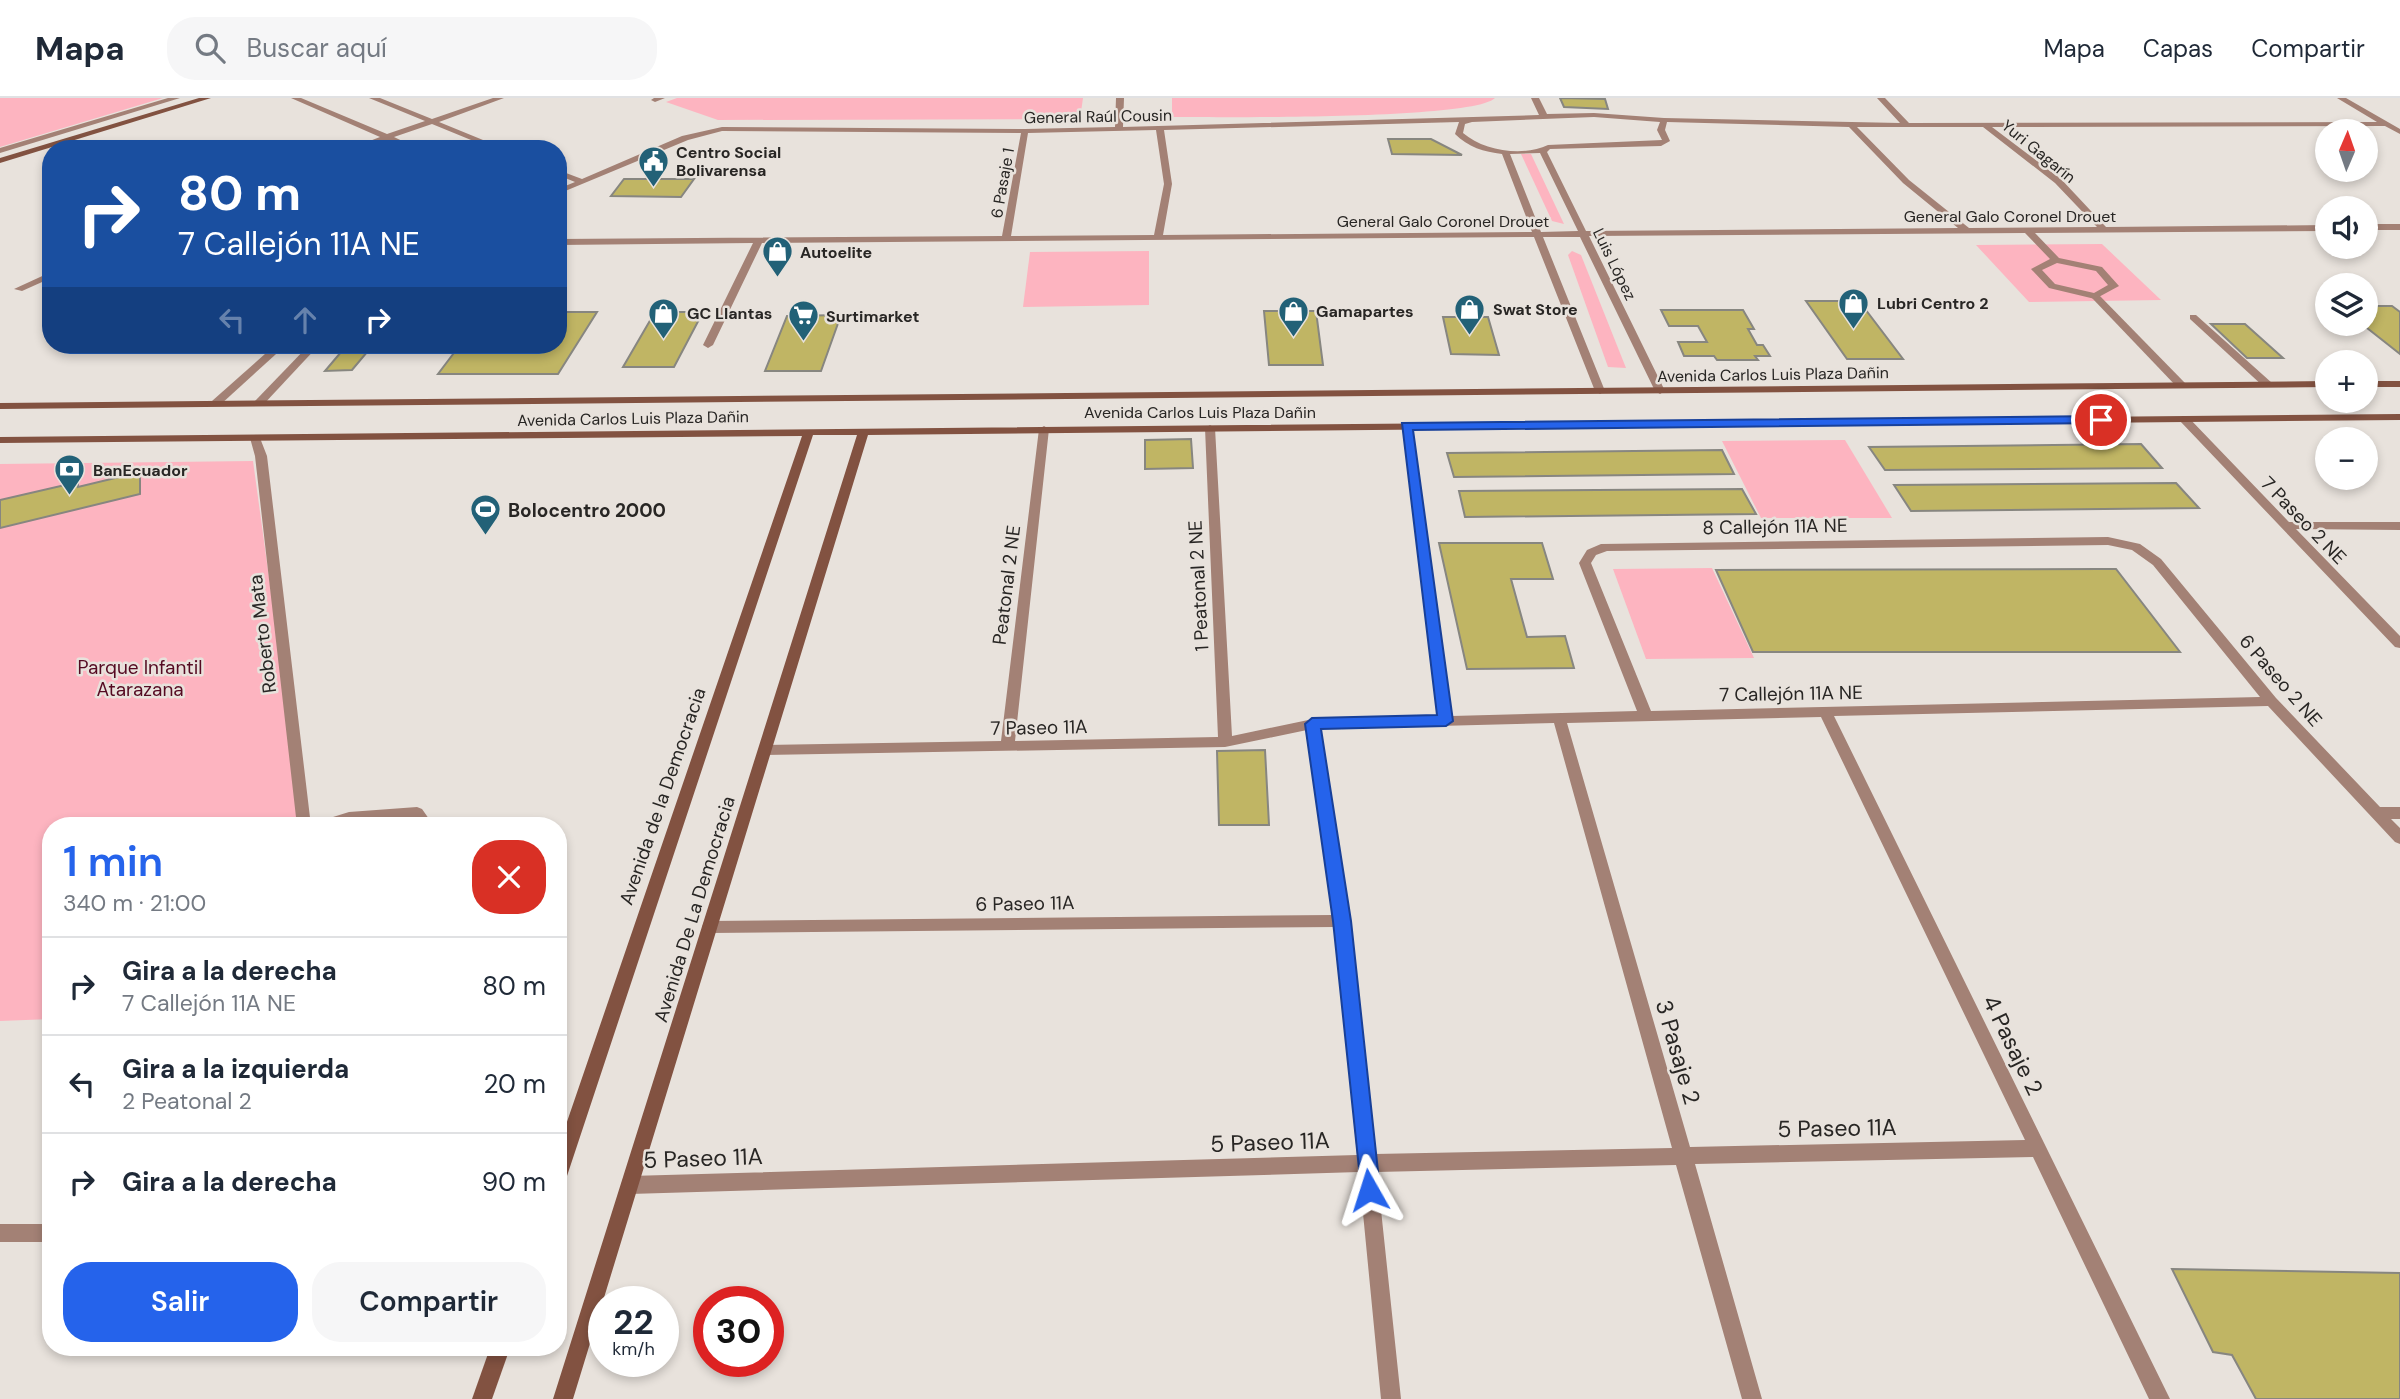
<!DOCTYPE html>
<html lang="es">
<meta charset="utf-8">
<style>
:root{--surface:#fff;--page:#f6f6f7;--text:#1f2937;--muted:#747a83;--line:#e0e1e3;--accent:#2563eb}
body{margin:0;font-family:"DM Sans",sans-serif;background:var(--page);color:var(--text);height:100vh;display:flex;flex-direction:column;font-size:26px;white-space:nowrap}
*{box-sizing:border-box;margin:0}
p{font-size:23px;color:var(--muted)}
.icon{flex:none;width:38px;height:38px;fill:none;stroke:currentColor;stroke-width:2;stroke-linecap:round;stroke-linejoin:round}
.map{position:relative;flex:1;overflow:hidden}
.details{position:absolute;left:42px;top:719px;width:525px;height:539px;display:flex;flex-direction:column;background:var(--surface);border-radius:28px;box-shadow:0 4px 10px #0003}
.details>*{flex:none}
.guide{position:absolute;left:42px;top:42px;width:525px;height:214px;border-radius:28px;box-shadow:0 4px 10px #0003;background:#1a4fa0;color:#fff;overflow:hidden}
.needle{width:46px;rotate:2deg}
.fabs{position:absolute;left:2315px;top:21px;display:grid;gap:14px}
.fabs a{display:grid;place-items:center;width:63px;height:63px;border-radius:50%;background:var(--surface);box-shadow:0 4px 10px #0003;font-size:35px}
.speed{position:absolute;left:588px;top:1188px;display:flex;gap:14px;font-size:35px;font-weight:700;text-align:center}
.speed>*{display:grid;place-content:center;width:91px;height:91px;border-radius:50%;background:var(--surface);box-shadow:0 4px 10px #0003;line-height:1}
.speed small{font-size:18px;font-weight:400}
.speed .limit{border:10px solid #d22;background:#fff;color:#111}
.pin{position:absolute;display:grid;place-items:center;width:60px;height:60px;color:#fff;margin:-30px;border:4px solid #fff;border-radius:50%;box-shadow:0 2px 7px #0007}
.me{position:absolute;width:77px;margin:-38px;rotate:354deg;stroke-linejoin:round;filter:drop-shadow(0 0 5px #0008)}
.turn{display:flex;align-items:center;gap:24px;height:147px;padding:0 21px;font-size:32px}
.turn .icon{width:91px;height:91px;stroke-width:2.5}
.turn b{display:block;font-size:49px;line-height:60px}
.lanes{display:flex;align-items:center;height:66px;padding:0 21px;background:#0003;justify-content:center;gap:35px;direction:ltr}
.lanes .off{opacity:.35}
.round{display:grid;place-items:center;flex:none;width:74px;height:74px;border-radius:28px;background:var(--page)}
.head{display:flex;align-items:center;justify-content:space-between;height:119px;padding:0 21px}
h1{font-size:42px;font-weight:600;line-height:52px;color:var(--accent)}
.button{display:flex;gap:14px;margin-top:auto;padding:14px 21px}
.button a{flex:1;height:80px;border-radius:28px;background:var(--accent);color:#fff;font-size:28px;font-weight:600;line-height:80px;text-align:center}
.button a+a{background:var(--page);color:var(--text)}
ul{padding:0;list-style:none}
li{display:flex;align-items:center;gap:21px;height:98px;padding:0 21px;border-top:2px solid var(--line)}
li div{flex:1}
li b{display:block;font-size:26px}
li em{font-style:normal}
header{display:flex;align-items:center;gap:42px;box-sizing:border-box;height:98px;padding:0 35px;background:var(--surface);border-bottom:2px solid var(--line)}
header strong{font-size:33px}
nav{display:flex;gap:38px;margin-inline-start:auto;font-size:24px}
.search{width:490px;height:63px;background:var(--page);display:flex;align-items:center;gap:18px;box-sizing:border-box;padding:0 24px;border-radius:28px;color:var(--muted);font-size:26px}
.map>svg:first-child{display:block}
.green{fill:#fdb4c0}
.building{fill:#c0b564;stroke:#878680;stroke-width:2}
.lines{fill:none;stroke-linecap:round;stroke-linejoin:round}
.lane{fill:#a38175;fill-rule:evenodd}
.street{fill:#a38175;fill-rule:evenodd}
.secondary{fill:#825241;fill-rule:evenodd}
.route{fill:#2563eb;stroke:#184099;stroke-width:2}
.labels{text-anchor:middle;stroke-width:5;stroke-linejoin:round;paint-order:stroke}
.far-street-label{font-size:16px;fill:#282624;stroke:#e8e2dc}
.far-poi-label{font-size:16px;font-weight:bold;fill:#282624;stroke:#e8e2dc;text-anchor:start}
.poi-label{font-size:19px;font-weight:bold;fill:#282624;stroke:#e8e2dc;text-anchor:start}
.street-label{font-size:19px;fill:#282624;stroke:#e8e2dc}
.park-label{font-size:19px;fill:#550a22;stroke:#e8e2dc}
.near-street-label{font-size:23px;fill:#282624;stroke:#e8e2dc}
</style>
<header>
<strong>Mapa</strong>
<div class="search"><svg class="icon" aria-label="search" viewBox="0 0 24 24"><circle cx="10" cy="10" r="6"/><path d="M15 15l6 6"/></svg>Buscar aquí</div>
<nav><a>Mapa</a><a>Capas</a><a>Compartir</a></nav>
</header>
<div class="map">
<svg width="2400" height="1301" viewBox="0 0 2400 1301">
<rect width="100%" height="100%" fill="#e8e2dc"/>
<!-- green -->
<g class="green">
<polygon points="0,0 163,0 0,49"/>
<polygon points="677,0 1083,0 1080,21 718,22 666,4"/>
<path d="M1172,0H1495C1473,22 1219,19 1172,19Z"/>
<polygon points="1521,56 1531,56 1564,126 1552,123"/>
<polygon points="2102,146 2161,202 2029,204 1976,147"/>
<polygon points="1149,153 1149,207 1023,209 1030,154"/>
<polygon points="1572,153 1581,157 1626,270 1608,269 1568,157"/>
<polygon points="1845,342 1892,420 1761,420 1722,343"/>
<polygon points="253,363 303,728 51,728 51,921 0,923 0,366"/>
<polygon points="1712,470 1754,560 1646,561 1613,471"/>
</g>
<!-- building -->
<g class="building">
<polygon points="1560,0 1605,1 1608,11 1564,9"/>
<polygon points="1388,41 1431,41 1462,57 1392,56"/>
<polygon points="624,81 694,81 681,99 611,98"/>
<polygon points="1806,203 1859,203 1903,261 1847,261"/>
<polygon points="2366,208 2392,208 2400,214 2400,256 2362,226 2366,226"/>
<polygon points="1661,212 1743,212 1754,231 1748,231 1757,247 1763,247 1770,258 1755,258 1758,262 1717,262 1714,258 1684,258 1678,244 1707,244 1698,228 1669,228"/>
<polygon points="1264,213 1316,213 1323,267 1269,267"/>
<polygon points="558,214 597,214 558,276 438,276 460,247 558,247"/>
<polygon points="655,214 703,214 674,269 623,269"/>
<polygon points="841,217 821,273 765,273 787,218"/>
<polygon points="1443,219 1488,219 1499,257 1451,256"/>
<polygon points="2211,226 2245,226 2283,260 2247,260"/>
<polygon points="347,247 373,247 352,272 325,273"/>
<polygon points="1191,341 1193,370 1145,371 1145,342"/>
<polygon points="2141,346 2162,370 1885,372 1869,349"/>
<polygon points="1722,352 1734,376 1454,379 1447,355"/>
<polygon points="140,374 140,396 0,430 0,402 78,384 78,389"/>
<polygon points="2176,385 2199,410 1911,413 1894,387"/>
<polygon points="1742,391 1756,416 1465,419 1459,393"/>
<polygon points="1439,445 1542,445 1553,481 1511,481 1527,539 1565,538 1574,570 1467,571"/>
<polygon points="2100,471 2116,471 2180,554 1753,554 1716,472"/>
<polygon points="1265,652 1269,727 1219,727 1217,653"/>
<polygon points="2172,1171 2400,1175 2400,1301 2256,1301 2232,1257 2213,1254"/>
</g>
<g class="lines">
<!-- lane -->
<g class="lane">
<polygon points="168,0 180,0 0,55 0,50"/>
<polygon points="2092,196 2098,196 2185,285 2185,289 2177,289 2092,200"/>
<polygon points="2190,217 2196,217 2272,285 2272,289 2264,289 2190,221"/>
<polygon points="417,709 422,711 434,728 419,728 413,721 341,728 315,728 317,724 349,714"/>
</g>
<!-- street -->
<g class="street">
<polygon points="291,0 301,0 387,36 425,23 369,0 380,0 432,21 493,0 504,0 439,24 505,51 493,51 432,26 394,39 419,51 408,51 387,42 361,51 349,51 380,39"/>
<polygon points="654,0 665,0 655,4 651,2"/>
<path d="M1116,0H1124L1123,29L1539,17L1531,0H1539L1547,16L1594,15L1664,20L1900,25L1877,0H1885L1909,25L2377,24L2337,0H2346L2400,31V36L2385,28L1992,29L2061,81L2106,129L2328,127V133L2035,135L2059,160L2102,169L2119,188L2095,201L2049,190L2031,171L2050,161L2025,135L1589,138L1665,293L1660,296L1655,293L1580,139H1543L1605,293L1600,296L1595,293L1534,139L762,145L713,247L708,250L703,247L753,145L558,147V141L1002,138L1021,35L722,33L688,42L558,96V91L575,84L558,77V72L582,81L682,38L722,29L1025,31L1115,29ZM1594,19L1660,24L1657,32L1662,42L1548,47C1523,59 1484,53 1463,35L1465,26L1472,24ZM1459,24L1455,36C1468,49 1484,54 1502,56L1532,134L1163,137L1172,86L1164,32ZM1667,24L1849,29L1903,85L1958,130L1586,133L1547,54L1550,51L1661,48L1670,43L1665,32ZM1857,29H1983L2055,85L2097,129L1969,130L1909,82ZM1156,32L1164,86L1154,137L1011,138L1028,35ZM1540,55L1578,133L1541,134L1510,56ZM2057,165L2096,173L2108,187L2094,195L2055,186L2042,172Z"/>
<rect x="2366" y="126" width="34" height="6"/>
<polygon points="51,174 51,180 22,193 14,191"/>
<polygon points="275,247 286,247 220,307 212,307 212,303"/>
<polygon points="309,247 319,247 263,307 255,307 255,303"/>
<polygon points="2184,318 2188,319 2289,424 2400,424 2400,432 2296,431 2400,538 2400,550 2395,549 2180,323 2180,319"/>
<path d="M1407,325L1412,328L1452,618L1637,613L1579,465L1587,452L1601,446L2108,439L2140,446L2161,461L2276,600L2380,709H2400V721H2391L2400,730V746L2395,744L2268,608L1834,618L2170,1301H2149L2033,1059L1695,1066L1762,1301H1742L1676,1067L1377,1074L1401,1301H1381L1359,1074L630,1096L623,1093L621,1087L623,1081L630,1078L1357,1057L1335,829L710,835L704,834L702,829L704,824L710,823L1333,817L1307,632L1225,649L765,657L758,652L765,647L1001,643L1039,331L1044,328L1049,331L1015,643L1218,639L1205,330L1210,327L1215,330L1232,638L1313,621L1439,618L1402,328ZM2108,447L2132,452L2153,467L2260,599L1651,613L1591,465L1596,457L1607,453ZM1821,619L2025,1042L1690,1049L1567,625ZM1554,625L1672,1050L1375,1056L1350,823L1321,631Z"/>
<polygon points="255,337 260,340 267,358 311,728 297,728 255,358 250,340"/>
<rect x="0" y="1126" width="51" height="18"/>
</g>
<!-- secondary -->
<g class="secondary">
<polygon points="199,0 211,0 0,65 0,60"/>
<polygon points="2328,283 2328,289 0,311 0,305"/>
<rect x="2366" y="283" width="34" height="6"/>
<polygon points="2400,316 2400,322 868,337 573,1301 553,1301 857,337 813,337 567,1078 564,1084 558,1087 558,1050 802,338 0,345 0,339"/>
<polygon points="490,1250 510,1250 492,1301 472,1301"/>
</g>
</g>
<!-- route -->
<polygon class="route" points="2101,318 2105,319 2105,325 1413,332 1453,623 1446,628 1321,631 1351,823 1380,1092 1376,1099 1369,1102 1362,1099 1333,823 1305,626 1312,620 1437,617 1402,325"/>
<!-- icons -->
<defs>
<symbol id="civic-pin" viewBox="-11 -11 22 30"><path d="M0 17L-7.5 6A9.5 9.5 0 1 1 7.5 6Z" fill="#226177" stroke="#e8e2dc"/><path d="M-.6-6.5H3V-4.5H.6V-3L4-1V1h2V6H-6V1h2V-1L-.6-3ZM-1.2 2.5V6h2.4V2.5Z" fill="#fff"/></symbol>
<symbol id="shop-pin" viewBox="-11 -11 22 30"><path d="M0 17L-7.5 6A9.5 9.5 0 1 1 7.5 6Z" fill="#226177" stroke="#e8e2dc"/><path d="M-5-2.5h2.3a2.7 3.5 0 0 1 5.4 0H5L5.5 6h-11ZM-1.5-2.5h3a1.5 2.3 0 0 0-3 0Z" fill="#fff"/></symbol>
<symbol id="supermarket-pin" viewBox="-11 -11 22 30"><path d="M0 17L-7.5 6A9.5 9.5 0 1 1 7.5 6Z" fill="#226177" stroke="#e8e2dc"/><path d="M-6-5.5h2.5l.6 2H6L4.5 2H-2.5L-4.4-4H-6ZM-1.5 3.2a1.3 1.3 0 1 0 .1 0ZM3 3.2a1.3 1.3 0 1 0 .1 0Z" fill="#fff"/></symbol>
<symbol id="bank-pin" viewBox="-11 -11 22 30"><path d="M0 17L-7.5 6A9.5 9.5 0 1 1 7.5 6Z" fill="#226177" stroke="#e8e2dc"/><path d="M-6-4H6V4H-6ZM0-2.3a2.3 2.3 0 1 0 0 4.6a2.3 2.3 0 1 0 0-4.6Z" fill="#fff"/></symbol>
<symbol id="stadium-pin" viewBox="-11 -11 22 30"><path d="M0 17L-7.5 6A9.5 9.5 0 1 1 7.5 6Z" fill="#226177" stroke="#e8e2dc"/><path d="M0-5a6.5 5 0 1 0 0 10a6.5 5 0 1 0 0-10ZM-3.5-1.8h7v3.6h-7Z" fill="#fff"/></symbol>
</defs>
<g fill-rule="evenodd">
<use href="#civic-pin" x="636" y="46" width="35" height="47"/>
<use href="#shop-pin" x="760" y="136" width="35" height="47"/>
<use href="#shop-pin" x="1836" y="188" width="35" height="47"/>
<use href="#shop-pin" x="1452" y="194" width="35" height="47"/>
<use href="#shop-pin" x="1276" y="196" width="35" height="47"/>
<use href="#shop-pin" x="646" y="198" width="35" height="47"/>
<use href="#supermarket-pin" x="786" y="200" width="35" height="47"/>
<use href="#bank-pin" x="52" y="354" width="35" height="47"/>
<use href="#stadium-pin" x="468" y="394" width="35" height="47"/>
</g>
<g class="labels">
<!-- far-street labels -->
<g class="far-street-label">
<text transform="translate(1098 18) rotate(-1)" y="6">General Raúl Cousin</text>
<text transform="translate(2039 53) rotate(39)" y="6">Yuri Gagarín</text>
<text transform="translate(1002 85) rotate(-80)" y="6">6 Pasaje 1</text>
<text x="2010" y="124">General Galo Coronel Drouet</text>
<text x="1443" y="129">General Galo Coronel Drouet</text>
<text transform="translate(1615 166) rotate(64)" y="6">Luis López</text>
<text transform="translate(1773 276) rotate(-1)" y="6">Avenida Carlos Luis Plaza Dañin</text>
<text x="1200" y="320">Avenida Carlos Luis Plaza Dañin</text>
<text transform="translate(633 320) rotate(-1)" y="6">Avenida Carlos Luis Plaza Dañin</text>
</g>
<!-- far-poi labels -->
<g class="far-poi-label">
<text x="676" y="60">Centro Social<tspan x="676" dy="18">Bolivarensa</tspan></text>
<text x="800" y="160">Autoelite</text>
<text x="1877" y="211">Lubri Centro 2</text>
<text x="1493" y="217">Swat Store</text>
<text x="1316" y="219">Gamapartes</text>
<text x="687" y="221">GC Llantas</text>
<text x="826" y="224">Surtimarket</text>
<text x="93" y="378">BanEcuador</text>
</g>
<!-- poi labels -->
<g class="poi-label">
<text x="508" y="419">Bolocentro 2000</text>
</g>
<!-- street labels -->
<g class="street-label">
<text transform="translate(2304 422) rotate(46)" y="7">7 Paseo 2 NE</text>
<text transform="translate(1775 428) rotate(-1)" y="7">8 Callejón 11A NE</text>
<text transform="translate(1006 487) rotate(-83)" y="7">Peatonal 2 NE</text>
<text transform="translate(1198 488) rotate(-93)" y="7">1 Peatonal 2 NE</text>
<text transform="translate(262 536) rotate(-97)" y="7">Roberto Mata</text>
<text transform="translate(2281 582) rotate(49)" y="7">6 Paseo 2 NE</text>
<text transform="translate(1791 595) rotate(-1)" y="7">7 Callejón 11A NE</text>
<text transform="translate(1039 629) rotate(-1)" y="7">7 Paseo 11A</text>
<text transform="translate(662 698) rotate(-71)" y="7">Avenida de la Democracia</text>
<text transform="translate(1025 805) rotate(-1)" y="7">6 Paseo 11A</text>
<text transform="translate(694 811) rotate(-73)" y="7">Avenida De La Democracia</text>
</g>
<!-- park labels -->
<g class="park-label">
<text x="140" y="576">Parque Infantil<tspan x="140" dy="22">Atarazana</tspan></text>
</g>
<!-- near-street labels -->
<g class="near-street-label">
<text transform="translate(2013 947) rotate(64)" y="8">4 Pasaje 2</text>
<text transform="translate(1678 954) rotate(74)" y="8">3 Pasaje 2</text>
<text transform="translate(1837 1030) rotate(-1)" y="8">5 Paseo 11A</text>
<text transform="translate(1270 1044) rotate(-2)" y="8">5 Paseo 11A</text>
<text transform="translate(703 1060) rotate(-2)" y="8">5 Paseo 11A</text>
</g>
</g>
</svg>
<div class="fabs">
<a><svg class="needle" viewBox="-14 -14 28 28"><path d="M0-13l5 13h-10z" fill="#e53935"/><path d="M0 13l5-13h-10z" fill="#747a83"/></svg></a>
<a><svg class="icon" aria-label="sound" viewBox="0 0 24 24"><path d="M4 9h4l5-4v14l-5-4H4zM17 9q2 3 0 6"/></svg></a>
<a><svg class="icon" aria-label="layers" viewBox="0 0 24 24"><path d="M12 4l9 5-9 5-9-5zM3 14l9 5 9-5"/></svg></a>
<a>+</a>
<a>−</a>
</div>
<div class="speed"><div>22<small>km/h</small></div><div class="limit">30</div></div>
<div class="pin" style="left:2101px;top:322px;background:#d93025"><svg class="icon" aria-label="arrive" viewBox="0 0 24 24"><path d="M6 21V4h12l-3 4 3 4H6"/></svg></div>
<svg class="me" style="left:1369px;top:1092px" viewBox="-20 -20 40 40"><path d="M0-17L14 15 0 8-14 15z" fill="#2563eb" stroke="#fff" stroke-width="4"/></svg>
<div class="guide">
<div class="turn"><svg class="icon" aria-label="right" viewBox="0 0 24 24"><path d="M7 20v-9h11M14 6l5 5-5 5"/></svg><div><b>80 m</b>7 Callejón 11A NE</div></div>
<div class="lanes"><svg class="icon off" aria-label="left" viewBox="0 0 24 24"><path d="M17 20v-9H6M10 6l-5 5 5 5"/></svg><svg class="icon off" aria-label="ahead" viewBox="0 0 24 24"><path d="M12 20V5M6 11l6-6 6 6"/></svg><svg class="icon" aria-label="right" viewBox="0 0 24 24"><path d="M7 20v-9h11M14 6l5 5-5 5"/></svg></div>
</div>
<section class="details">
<div class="head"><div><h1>1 min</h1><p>340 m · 21:00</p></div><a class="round" style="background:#d93025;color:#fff"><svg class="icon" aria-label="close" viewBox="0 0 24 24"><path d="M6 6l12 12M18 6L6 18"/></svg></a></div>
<ul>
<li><svg class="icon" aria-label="right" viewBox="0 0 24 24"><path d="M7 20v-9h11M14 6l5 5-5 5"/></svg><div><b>Gira a la derecha</b><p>7 Callejón 11A NE</p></div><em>80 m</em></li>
<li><svg class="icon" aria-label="left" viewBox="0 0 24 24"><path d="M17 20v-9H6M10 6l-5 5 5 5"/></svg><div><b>Gira a la izquierda</b><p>2 Peatonal 2</p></div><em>20 m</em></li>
<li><svg class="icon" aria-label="right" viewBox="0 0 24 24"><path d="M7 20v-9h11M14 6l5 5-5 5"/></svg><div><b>Gira a la derecha</b></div><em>90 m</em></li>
</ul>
<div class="button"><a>Salir</a><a>Compartir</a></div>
</section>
</div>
